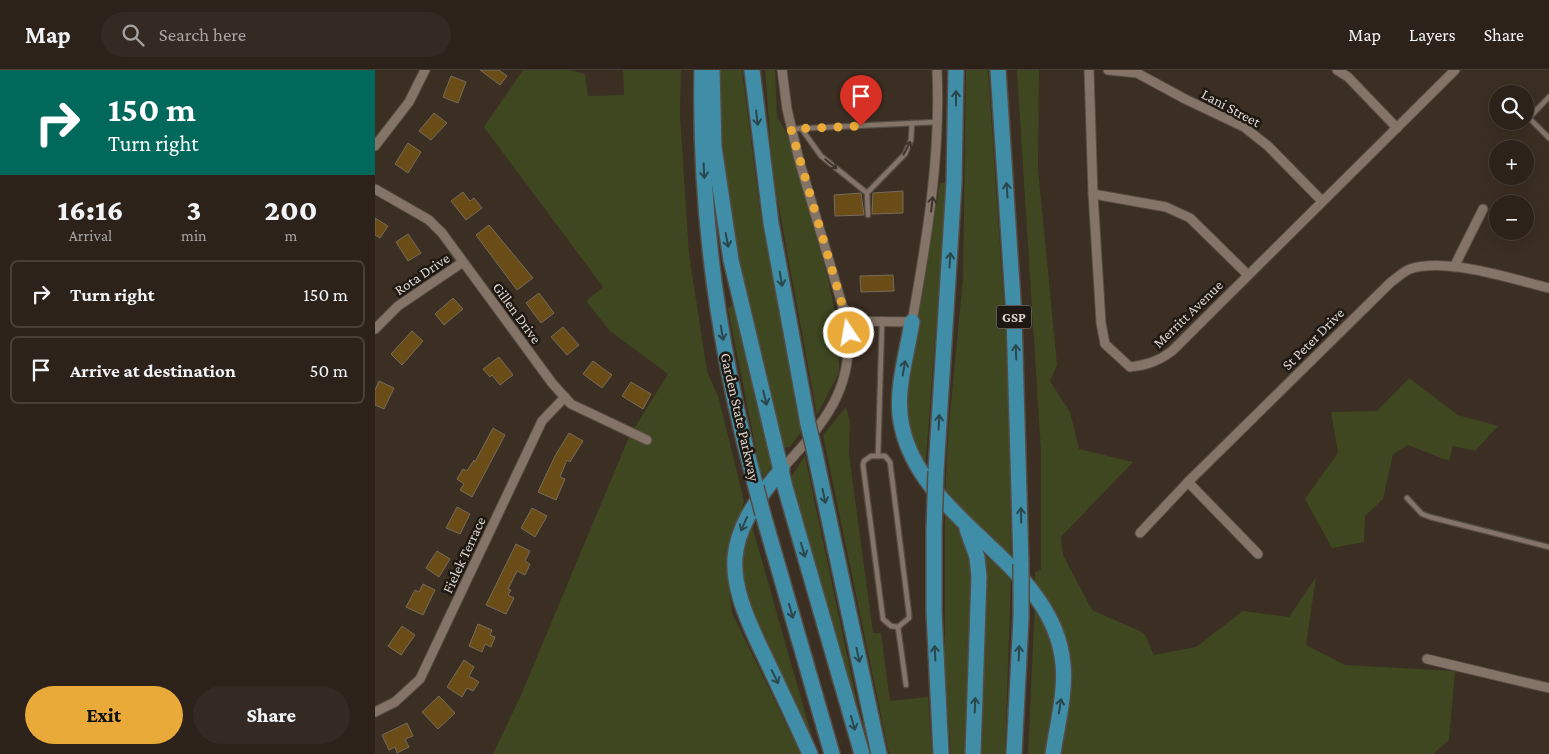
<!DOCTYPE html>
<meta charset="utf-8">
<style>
:root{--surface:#2c221a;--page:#342a23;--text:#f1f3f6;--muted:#a6a4a2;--line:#483f39;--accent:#eaaa39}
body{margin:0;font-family:"Crimson Pro",serif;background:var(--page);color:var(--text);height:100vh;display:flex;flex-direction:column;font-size:19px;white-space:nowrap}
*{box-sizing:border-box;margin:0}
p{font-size:16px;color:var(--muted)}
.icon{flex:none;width:28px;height:28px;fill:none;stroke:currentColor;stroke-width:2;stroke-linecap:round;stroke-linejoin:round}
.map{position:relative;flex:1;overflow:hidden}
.details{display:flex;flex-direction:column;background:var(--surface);width:375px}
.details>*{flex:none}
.guide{background:#00695c;color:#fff;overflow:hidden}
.tools{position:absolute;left:1114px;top:15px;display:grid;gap:10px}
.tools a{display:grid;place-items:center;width:45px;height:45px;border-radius:50%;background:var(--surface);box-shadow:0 5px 20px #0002,0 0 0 1px var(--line);font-size:25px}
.pin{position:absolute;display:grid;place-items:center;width:42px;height:42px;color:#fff;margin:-51px -21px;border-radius:50% 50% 50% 0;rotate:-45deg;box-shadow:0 0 5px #0007}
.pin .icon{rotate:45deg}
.me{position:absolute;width:55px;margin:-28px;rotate:348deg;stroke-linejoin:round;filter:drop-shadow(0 0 4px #0008)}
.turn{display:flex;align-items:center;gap:18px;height:105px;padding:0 25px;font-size:22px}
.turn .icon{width:65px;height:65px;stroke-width:2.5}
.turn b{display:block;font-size:35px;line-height:42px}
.eta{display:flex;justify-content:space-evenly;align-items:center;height:85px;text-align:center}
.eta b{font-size:30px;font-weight:800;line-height:35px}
.primary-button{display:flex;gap:10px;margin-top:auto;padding:10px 25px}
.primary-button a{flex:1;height:58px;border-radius:30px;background:var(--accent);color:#111;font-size:20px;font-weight:800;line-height:58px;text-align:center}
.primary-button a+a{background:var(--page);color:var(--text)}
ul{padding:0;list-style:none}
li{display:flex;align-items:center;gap:15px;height:68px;margin:0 10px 8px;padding:0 15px;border:2px solid var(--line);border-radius:8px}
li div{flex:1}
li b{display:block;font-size:19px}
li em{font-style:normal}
header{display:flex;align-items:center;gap:30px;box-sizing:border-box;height:70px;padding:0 25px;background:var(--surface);border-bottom:1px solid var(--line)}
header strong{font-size:24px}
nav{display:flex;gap:28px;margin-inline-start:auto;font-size:18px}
.search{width:350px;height:45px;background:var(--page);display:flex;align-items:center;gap:12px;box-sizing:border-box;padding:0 18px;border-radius:28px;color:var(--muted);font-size:19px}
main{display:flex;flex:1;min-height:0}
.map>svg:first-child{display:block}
.green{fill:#3e4720}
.building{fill:#6a4c16;stroke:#766b5c}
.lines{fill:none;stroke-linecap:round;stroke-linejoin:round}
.lane-casing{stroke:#564b42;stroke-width:7}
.street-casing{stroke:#564b42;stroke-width:11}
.highway-casing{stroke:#564b42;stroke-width:18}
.lane{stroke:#837467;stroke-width:4.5}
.street{stroke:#837467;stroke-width:9}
.highway{stroke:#3f8da7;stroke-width:15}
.highway-bridge-casing{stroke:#564b42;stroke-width:18;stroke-linecap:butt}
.highway-bridge{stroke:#3f8da7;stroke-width:15}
.oneway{stroke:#2b474e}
.oneway2{stroke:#3c342c}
.route{stroke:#eaaa39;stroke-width:9;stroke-dasharray:0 16.2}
.labels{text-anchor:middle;stroke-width:5;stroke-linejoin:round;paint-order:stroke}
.shield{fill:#1e1813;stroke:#a49c96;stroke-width:1}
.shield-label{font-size:14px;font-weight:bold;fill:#ddd5ce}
.street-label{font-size:15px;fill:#ddd5ce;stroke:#1e1813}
</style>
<header>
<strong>Map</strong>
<div class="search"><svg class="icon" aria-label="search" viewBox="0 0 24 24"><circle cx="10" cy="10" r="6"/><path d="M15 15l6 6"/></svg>Search here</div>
<nav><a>Map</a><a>Layers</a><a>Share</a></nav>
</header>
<main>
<section class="details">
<div class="guide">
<div class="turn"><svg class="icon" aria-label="right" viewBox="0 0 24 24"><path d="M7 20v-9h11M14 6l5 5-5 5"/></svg><div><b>150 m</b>Turn right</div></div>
</div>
<div class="eta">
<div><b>16:16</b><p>Arrival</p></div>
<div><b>3</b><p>min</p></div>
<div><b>200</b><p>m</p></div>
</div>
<ul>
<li><svg class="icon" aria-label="right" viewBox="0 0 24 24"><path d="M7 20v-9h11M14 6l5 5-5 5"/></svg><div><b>Turn right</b></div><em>150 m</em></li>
<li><svg class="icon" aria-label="arrive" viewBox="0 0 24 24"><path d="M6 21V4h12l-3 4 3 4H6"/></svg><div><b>Arrive at destination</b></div><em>50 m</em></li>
</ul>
<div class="primary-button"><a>Exit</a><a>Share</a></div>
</section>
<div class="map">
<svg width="1174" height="684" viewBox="0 0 1174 684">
<rect width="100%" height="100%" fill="#3b2e23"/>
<!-- green -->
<g class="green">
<polygon points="148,0 194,0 210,4 213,26 249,25 248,0 306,0 305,45 314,184 332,301 344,329 369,431 351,496 357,543 426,684 118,684 146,625 254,367 293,304 235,261 211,231 228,217 109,57"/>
<polygon points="345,0 367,0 385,140 426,362 415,377 407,378 355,169 348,95"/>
<polygon points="390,0 400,0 402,47 412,64 452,204 464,260 464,303 442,345 398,105"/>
<polygon points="591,0 613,0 634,309 636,493 570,426 573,364 588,208"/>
<polygon points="642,0 664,0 663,98 682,295 675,311 695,342 704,379 758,392 686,467 688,485 717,540 769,563 779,585 821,577 868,541 914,547 941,507 931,575 970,595 1080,601 1074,670 1058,684 683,684 692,628 660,519 660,503 666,499 666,381"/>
<polygon points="572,112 550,401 531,352 531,321 565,113"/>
<polygon points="359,233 399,393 389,407 385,400 353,239"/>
<polygon points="1034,308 1083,345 1123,356 1100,381 1078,376 1074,391 1033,375 1018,384 1008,429 990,446 989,472 957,478 930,429 963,383 956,342 1002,341"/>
<polygon points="471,337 475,351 474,384 498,563 506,563 515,631 553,627 557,684 514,684 448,365"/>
<polygon points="430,386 493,684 413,416 416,407"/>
<path d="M570,437C587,456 593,476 599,501L593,684H576L570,601Z"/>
<polygon points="375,449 442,684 370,537 364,494"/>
<polygon points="611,486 636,506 630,684 604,684"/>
<polygon points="660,533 673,549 685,617 674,684 653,684"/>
</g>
<!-- building -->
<g class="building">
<polygon points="105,0 124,0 132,6 125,15"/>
<polygon points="76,6 91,12 83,33 68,27"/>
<polygon points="59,43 72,53 56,70 44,61"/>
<polygon points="33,73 46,82 33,103 20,94"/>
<polygon points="528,121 528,143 497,144 498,123"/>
<polygon points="88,122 95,131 99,128 107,138 91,150 76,131"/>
<polygon points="486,123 489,145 460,146 459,125"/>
<polygon points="0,148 13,156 5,168 0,165"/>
<polygon points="114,155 158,208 142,220 101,165"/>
<polygon points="33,164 46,183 33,191 21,172"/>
<polygon points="518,205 519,221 486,222 485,206"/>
<polygon points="164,223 179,243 166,253 151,233"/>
<polygon points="78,228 88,239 69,255 60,244"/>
<polygon points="188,257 204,275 192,285 176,267"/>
<polygon points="37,261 48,271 27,295 16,284"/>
<polygon points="124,287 138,305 125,315 117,305 115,307 108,299"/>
<polygon points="218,291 237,305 227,318 208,304"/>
<polygon points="4,311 19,318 9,339 0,335 0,320"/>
<polygon points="256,312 276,324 268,339 247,326"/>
<polygon points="118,358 130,365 97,427 85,420 89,414 82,409 88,399 92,401 99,390 100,392"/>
<polygon points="194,363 208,371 195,392 192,390 185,407 190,409 181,430 163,422 180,386"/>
<polygon points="82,437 95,444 85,464 71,458"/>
<polygon points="157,438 172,446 160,467 146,458"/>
<polygon points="141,474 155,481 150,491 155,494 150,505 142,501 133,519 136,520 133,525 139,528 131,544 111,535"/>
<polygon points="62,481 75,489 64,507 51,498"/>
<polygon points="48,514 60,520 48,545 31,537 40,520 44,522"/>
<polygon points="103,554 117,560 115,565 120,567 116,577 110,574 107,582 94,576"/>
<polygon points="27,556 40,565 26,585 13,576"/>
<polygon points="89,590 99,597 94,606 104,612 98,621 92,618 87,627 72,617"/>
<polygon points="64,626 80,643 63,659 47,642"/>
<polygon points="32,653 38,666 30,669 34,677 22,683 20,677 14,680 7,665"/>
</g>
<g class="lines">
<defs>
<g id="lane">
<polyline points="1174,27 1154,48 1174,68"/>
<polyline points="426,58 446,86 492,123 493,145"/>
<polyline points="416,59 562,52"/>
<polyline points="492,123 530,84 536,70 537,53"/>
<polygon points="496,386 510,386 515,392 534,544 534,548 523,557 516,556 508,549 488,395 489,391"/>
<polyline points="503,386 507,251"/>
<polyline points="1032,428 1047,444 1055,447 1174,477"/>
<polyline points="523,557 531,615"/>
</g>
<g id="street">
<path d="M714,0L718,124L726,253L730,274L755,297C772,295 784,291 797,281L1080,0"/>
<polyline points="733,0 762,3 810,29 869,57 893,76 947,131"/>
<polyline points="962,0 973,7 1022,58"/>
<polyline points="0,76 34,32 50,0"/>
<polyline points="0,119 54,150 67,163 177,313 196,334 272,370"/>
<polyline points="718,124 791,137 815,148 873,205"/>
<polyline points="1079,197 1108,139"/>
<path d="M472,251L537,252C552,168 566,85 562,0"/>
<polyline points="0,259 23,236 88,192"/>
<path d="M407,399C449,353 481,318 472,251L424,90L412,39L407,0"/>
<polyline points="813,412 883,484"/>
<path d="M765,463L813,412L1016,212C1022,208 1029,201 1035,199C1071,187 1137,209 1174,218"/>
<polyline points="1052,589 1174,618"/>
<polyline points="0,642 20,632 45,609 167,351 190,327"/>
</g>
<g id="highway">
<path d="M327,0C324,140 344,282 381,417"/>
<polyline points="337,0 339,77 356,190 410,417 487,684"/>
<polyline points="377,0 396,153 433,354"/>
<polyline points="623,0 639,246 646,494"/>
<path d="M537,252C532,285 519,323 527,357C548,454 679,493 688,594C691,623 682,655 678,684"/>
<polyline points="439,379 504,684"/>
<path d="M407,399C346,471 349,502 388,583C404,617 420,650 435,684"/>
<polyline points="561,401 579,113 581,0"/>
<polyline points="388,444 457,684"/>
<polyline points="592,459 602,487 604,507 598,684"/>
<polyline points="559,460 559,542 566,684"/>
<polyline points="639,684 646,548"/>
</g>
</defs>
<!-- lane casing -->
<use href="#lane" class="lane-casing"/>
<!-- street casing -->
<use href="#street" class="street-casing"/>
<!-- highway casing -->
<use href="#highway" class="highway-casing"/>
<!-- lane -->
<use href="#lane" class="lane"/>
<!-- street -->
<use href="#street" class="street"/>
<!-- highway -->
<use href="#highway" class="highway"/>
<defs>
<g id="highway-bridge">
<polyline points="433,354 439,379"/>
<polyline points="381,417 388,444"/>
<polyline points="559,460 561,401"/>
<polyline points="646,548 646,494"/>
</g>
</defs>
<!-- highway-bridge casing -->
<use href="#highway-bridge" class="highway-bridge-casing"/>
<!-- highway-bridge -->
<use href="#highway-bridge" class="highway-bridge"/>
</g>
<!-- one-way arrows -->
<defs><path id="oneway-shaft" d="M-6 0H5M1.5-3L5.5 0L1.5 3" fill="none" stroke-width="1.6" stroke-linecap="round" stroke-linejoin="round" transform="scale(1.25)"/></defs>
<g class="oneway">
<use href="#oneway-shaft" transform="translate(581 28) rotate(-90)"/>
<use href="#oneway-shaft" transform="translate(382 48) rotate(83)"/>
<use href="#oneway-shaft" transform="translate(329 101) rotate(87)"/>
<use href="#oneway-shaft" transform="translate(632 120) rotate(-94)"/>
<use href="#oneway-shaft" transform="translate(352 170) rotate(79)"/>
<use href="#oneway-shaft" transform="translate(575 190) rotate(-86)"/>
<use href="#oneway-shaft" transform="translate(406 209) rotate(80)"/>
<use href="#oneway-shaft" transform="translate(347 263) rotate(80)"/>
<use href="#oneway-shaft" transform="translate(641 282) rotate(-92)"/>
<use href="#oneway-shaft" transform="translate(529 298) rotate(-80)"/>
<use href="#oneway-shaft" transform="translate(390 328) rotate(76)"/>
<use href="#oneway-shaft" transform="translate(564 352) rotate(-87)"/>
<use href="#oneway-shaft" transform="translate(449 426) rotate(78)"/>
<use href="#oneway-shaft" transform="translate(646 445) rotate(-91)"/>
<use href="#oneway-shaft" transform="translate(369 454) rotate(114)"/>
<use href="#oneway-shaft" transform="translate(428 480) rotate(74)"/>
<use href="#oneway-shaft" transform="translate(416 541) rotate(74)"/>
<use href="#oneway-shaft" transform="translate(560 583) rotate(-93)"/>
<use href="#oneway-shaft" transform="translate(644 583) rotate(-88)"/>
<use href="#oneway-shaft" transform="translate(483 585) rotate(78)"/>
<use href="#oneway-shaft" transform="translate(400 607) rotate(64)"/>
<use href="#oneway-shaft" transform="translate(600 635) rotate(-88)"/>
<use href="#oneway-shaft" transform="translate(685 636) rotate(-81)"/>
<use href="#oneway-shaft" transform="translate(478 653) rotate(74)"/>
</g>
<g class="oneway2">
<use href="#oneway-shaft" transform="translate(532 78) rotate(-62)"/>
<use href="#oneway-shaft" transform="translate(456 94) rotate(39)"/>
<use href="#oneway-shaft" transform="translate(557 134) rotate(-83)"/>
</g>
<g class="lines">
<!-- route -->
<polyline class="route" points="474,263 472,251 416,59 486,56"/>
</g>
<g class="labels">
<!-- shield labels -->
<rect class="shield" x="621.5" y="235.5" width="35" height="23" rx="4"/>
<g class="shield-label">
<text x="639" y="252">GSP</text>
</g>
<!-- street labels -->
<g class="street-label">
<text transform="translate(856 38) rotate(28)" y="5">Lani Street</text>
<text transform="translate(47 204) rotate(-34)" y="5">Rota Drive</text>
<text transform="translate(142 243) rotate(54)" y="5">Gillen Drive</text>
<text transform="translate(813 244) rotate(-44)" y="5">Merritt Avenue</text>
<text transform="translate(938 269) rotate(-45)" y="5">St Peter Drive</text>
<text transform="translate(365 347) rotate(77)" y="5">Garden State Parkway</text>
<text transform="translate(89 485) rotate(-65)" y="5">Fielek Terrace</text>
</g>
</g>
</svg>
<div class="tools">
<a><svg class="icon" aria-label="search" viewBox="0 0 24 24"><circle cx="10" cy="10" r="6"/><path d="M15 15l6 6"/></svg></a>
<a>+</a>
<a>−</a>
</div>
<div class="pin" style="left:486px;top:56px;background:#d93025"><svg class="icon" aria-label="arrive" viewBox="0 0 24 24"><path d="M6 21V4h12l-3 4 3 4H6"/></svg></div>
<svg class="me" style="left:474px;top:263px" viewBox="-20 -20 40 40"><circle r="17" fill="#eaaa39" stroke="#fff" stroke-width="3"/><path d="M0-11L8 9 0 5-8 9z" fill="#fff"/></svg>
</div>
</main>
